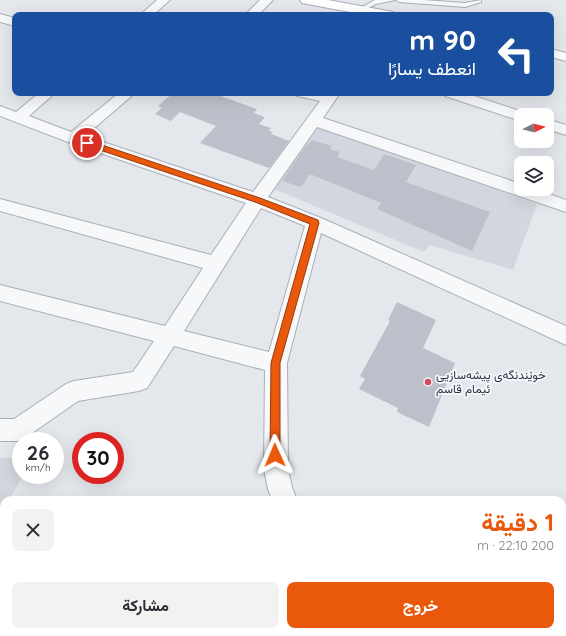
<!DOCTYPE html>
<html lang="ar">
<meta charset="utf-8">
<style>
:root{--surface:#fff;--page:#f2f2f3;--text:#2b2b33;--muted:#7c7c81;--accent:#ea580c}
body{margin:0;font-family:Quicksand,Vazirmatn,sans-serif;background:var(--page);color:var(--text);direction:rtl;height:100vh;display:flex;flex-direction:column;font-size:15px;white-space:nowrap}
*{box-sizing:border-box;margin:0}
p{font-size:13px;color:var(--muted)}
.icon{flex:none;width:22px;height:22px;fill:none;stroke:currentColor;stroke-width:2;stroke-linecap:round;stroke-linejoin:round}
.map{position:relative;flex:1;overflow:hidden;direction:ltr}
.panel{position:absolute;left:0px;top:496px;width:566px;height:140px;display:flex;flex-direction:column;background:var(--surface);border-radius:12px 12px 0 0;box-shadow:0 4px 16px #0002;direction:rtl}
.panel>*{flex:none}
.guide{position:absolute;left:12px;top:12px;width:542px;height:84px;border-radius:8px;box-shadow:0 4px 16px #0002;direction:rtl;background:#1a4fa0;color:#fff;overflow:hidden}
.needle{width:26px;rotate:84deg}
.tools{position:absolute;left:514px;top:108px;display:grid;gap:8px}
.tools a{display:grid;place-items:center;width:40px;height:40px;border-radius:8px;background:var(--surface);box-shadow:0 4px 16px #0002;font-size:20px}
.speed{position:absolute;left:12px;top:432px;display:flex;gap:8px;font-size:20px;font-weight:700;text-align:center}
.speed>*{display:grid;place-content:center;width:52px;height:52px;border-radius:50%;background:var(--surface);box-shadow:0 4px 16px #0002;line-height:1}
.speed small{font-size:10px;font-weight:400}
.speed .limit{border:6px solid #d22;background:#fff;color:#111}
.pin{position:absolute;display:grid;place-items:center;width:34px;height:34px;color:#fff;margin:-17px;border:2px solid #fff;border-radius:50%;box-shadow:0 1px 4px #0007}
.me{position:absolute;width:44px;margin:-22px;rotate:359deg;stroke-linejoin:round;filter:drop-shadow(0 0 3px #0008)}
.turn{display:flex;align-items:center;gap:14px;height:84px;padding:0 12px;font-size:18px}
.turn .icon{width:52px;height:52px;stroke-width:2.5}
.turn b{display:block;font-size:28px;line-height:34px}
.round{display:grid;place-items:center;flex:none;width:42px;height:42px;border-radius:8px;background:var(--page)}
.overview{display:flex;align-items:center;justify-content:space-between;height:68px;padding:0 12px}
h1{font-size:24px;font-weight:700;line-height:30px;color:var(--accent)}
.primary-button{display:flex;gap:8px;margin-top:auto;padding:8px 12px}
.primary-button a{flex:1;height:46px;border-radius:8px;background:var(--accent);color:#fff;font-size:16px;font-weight:700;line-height:46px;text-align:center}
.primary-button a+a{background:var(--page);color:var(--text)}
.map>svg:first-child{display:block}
.built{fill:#d2d6de}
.building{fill:#bbc0ca}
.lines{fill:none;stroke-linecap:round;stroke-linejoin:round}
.lane-casing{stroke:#a9aeb7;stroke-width:2}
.street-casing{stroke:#a9aeb7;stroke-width:2}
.secondary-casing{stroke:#a9aeb7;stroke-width:2}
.lane{fill:#f7f8fa;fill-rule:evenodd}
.street{fill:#f7f8fa;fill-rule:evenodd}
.secondary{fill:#fff;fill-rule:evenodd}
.route{fill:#ea580c;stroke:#983908}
.poi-dot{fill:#d1495b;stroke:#f4f6f9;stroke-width:1.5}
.labels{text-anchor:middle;stroke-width:3.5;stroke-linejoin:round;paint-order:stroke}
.poi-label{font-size:12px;fill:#2b3445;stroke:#f4f6f9;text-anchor:start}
</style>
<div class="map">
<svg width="566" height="636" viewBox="0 0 566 636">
<rect width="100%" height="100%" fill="#e4e7ec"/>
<!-- built -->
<g class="built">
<polygon points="317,128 431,166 537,204 513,270 430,245 424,252 274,189"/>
<polygon points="0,458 21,458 21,475 23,475 9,500 4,500 4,510 0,517"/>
</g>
<!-- building -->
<g class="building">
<polygon points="173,93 212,93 257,109 254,113 265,117 259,124 271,128 269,131 272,132 271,134 289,141 269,168 200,143 216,126 180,112 171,121 155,114 162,108 158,106"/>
<polygon points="312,140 332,146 330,149 340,152 337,157 374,170 384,154 416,165 406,182 490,212 472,251 377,209 381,203 310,174 301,187 282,181 305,147 306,147"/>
<polygon points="397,302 436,320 423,348 455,363 429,427 397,412 398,408 359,389 365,379 360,376 390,321 388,320"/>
</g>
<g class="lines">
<defs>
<g id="lane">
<polygon points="375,0 395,0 376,4 362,11 357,10"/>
<polygon points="396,0 423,0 465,3 481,0 481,2 465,7 399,2"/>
</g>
<g id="street">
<polygon points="157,0 170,0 153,15 140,15"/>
<polygon points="260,0 273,0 258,15 245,15"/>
<polygon points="0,14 15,18 15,26 0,22"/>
<path d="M39,93H55L29,116L71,132L119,93H135L85,136L253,192L320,101L297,96L295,93H340L323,118L521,184V189H535L566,200V212L317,127L268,197L321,218L566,326V345L321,233L287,363L288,470L292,487L297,500H272L268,489L264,470L265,370L174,346L147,388L139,391L78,401L25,438L17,441H0V419H14L66,384L74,381L133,372L154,341L0,301V285L165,326L203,268L0,211V199L211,255L246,203L68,142L0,116V106L16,112ZM261,208L305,226L269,352L184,331Z"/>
<polygon points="443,93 465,93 526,113 528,115 521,115 521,121 445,96"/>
<polygon points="547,119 566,125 566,135 547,129"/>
<polygon points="562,546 566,547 566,573 562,572"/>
<polygon points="268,632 301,632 299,636 266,636"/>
<polygon points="444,632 472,632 473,636 445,636"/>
</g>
<g id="secondary">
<polygon points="300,0 328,0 388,11 393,12 395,15 366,15 307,4 302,3"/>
<polygon points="551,49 566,53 566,61 551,57"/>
</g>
</defs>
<!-- lane casing -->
<use href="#lane" class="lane-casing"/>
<!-- street casing -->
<use href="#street" class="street-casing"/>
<!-- secondary casing -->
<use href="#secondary" class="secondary-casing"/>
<!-- lane -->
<use href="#lane" class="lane"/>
<!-- street -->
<use href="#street" class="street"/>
<!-- secondary -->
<use href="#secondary" class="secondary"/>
</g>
<!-- route -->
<polygon class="route" points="85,141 90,141 260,198 318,220 319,223 280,363 280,455 279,459 275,461 271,459 270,455 271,363 310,224 255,202 85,145"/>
<!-- markers -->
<circle class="poi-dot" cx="428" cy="382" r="4"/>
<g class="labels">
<!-- poi labels -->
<g class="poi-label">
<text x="436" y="379">خوێندنگەی پیشەسازیی<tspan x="436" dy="14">ئیمام قاسم</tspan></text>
</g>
</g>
</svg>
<div class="tools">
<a><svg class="needle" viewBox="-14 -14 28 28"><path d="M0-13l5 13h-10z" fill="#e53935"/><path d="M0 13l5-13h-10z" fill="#7c7c81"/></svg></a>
<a><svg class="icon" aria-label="layers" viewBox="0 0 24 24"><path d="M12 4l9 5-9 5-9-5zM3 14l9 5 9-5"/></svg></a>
</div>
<div class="speed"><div>26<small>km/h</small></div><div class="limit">30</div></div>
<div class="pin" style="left:87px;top:143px;background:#d93025"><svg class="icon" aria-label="arrive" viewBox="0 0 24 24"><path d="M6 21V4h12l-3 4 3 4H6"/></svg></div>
<svg class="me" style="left:275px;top:455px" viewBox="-20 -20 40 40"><path d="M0-17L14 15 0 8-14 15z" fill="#ea580c" stroke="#fff" stroke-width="4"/></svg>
<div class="guide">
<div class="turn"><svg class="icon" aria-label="left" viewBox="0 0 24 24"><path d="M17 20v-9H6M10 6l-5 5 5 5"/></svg><div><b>90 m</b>انعطف يسارًا</div></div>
</div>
<section class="panel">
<div class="overview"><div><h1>1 دقيقة</h1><p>200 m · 22:10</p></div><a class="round"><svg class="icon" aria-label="close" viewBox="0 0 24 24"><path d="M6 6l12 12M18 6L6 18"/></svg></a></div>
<div class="primary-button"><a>خروج</a><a>مشاركة</a></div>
</section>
</div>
